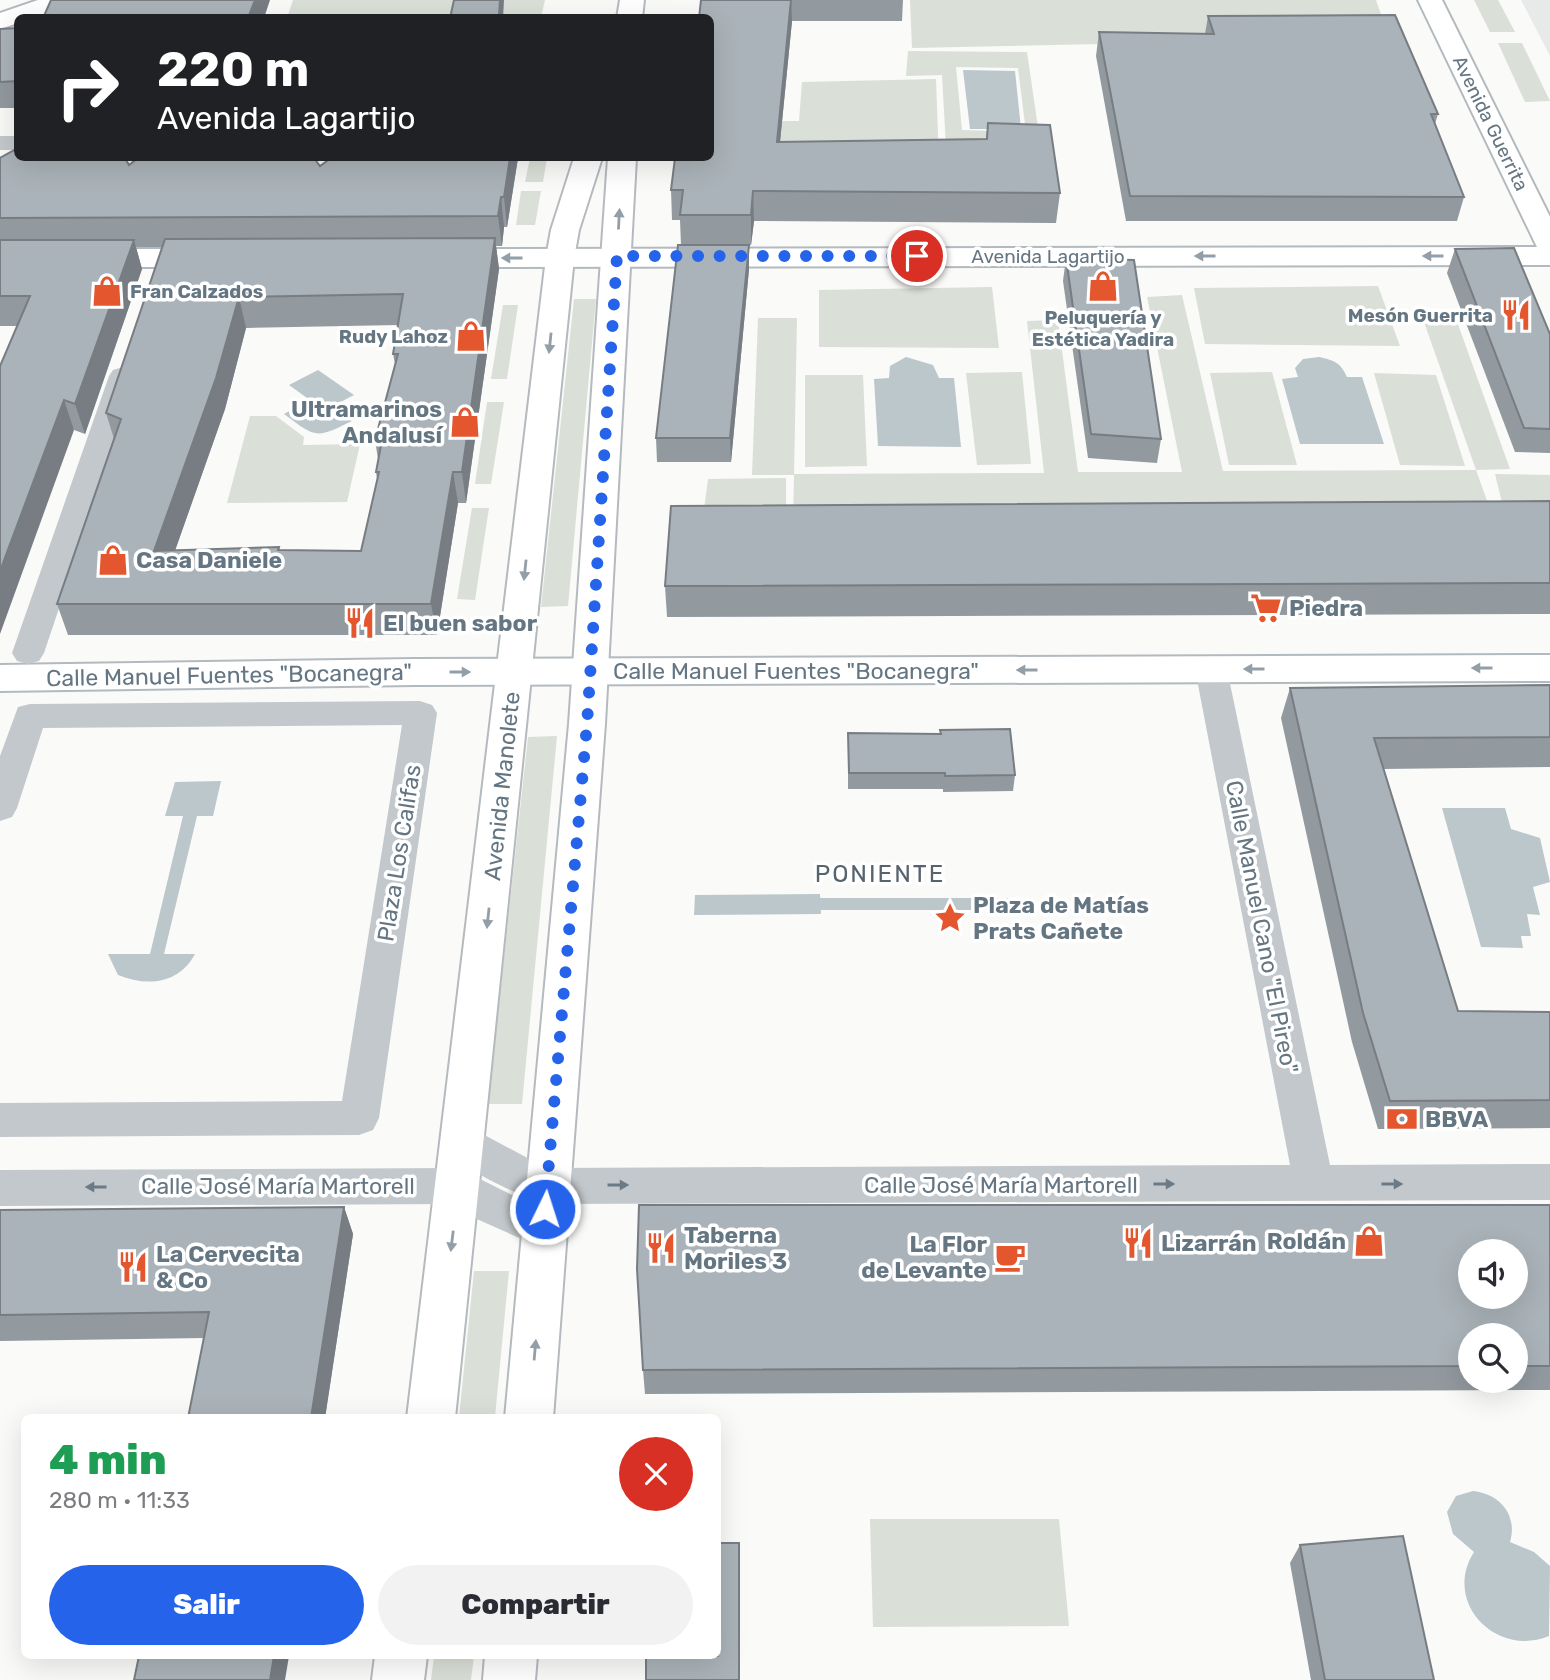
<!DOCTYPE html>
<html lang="es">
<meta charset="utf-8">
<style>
:root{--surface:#fff;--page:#f2f2f3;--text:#2b2b33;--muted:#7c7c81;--accent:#2563eb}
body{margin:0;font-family:Rubik,sans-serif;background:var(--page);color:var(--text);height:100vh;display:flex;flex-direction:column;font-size:26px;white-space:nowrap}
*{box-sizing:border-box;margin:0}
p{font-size:23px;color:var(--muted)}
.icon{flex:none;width:38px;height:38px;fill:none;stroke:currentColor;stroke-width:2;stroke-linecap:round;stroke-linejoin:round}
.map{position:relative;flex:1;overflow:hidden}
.drawer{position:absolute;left:21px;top:1414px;width:700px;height:245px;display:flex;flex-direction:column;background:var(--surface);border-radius:10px;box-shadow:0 7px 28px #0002}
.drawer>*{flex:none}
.top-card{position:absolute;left:14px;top:14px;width:700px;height:147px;border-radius:10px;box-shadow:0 7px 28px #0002;background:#202124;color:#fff;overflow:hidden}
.controls{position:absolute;left:1458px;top:1239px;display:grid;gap:14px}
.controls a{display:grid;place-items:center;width:70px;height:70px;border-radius:50%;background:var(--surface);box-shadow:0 7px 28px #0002;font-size:35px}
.pin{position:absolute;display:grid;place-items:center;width:60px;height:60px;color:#fff;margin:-30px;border:4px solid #fff;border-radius:50%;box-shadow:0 2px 7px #0007}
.me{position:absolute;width:77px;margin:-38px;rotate:4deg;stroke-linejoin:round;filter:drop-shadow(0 0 5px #0008)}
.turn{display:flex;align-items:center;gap:24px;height:147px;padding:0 28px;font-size:32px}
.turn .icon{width:91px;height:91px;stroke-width:2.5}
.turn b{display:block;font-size:49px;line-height:60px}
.round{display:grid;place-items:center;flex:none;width:74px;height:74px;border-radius:37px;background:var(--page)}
.head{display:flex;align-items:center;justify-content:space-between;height:119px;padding:0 28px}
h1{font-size:42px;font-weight:800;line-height:52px;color:#1e9e55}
.button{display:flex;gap:14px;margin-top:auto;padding:14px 28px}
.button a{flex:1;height:80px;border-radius:42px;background:var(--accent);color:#fff;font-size:28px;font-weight:800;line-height:80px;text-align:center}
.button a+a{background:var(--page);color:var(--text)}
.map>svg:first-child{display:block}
.built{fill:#e8e9e9}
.green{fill:#dadfd7;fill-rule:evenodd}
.water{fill:#bbc7cb}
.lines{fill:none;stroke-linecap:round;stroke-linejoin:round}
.stream{fill:#bbc7cb;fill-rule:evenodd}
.secondary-casing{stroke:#b3babf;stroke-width:4}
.primary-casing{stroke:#b5babe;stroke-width:4}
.street{fill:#c3c8cc;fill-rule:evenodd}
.secondary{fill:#fff;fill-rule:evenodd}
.primary{fill:#fff;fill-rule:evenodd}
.wall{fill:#929a9f;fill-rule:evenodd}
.shaded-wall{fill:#777d82}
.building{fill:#aab3b9;stroke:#777d82;stroke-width:2;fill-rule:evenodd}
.oneway{fill:#939fa8}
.oneway2{fill:#6a7a87}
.route{stroke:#2563eb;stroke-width:12;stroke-dasharray:0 21.6}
.labels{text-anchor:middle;stroke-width:7;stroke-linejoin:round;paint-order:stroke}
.far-street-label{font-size:19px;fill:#657683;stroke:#fff}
.far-poi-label{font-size:19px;font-weight:bold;fill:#657683;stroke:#fff;text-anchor:end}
.poi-label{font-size:23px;font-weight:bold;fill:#657683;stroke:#fff;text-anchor:start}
.street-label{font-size:23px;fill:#657683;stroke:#fff}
.neighbourhood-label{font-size:24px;letter-spacing:2px;fill:#57646e;stroke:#fff}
</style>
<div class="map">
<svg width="1550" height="1680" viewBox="0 0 1550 1680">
<rect width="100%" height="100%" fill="#fafaf8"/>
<!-- built -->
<polygon class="built" points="1521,0 1550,0 1550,56"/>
<!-- green -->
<g class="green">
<polygon points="293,0 545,0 541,17 287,18"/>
<polygon points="910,0 1376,0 1389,38 912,48"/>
<polygon points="1474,0 1498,0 1515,32 1490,32"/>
<polygon points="1498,43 1522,43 1550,101 1525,102"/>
<path d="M908,51L1027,52L1041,148L946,147L942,75L906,76ZM956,67L1018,68L1026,132L962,130Z"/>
<polygon points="936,79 939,163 779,164 779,121 799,121 802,82"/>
<polygon points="530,158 547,158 543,182 525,182"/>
<polygon points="521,191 541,191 535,225 516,225"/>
<polygon points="1378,286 1400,346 1205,344 1194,288"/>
<polygon points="992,287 999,348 819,347 819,290"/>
<polygon points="1182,295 1223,471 1476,470 1423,319 1455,316 1510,469 1476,470 1495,523 793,525 794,475 752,475 758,318 797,318 794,474 1044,473 1027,321 1058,320 1078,472 1182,472 1147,297"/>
<polygon points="574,299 596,299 568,606 541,607"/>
<polygon points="503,305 518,305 507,379 491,379"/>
<polygon points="1022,372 1031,464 977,465 966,373"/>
<polygon points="1272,372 1297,465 1229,465 1210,373"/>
<polygon points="1374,373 1436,375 1465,466 1400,465"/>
<polygon points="805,375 863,375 867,466 805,467"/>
<polygon points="487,402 504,402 491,484 475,484"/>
<polygon points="250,416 276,416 304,437 303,445 360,444 347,502 227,503"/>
<polygon points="1495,474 1550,475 1550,511 1504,511"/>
<polygon points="786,478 786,517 703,517 708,479"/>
<polygon points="472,508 489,508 475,600 457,599"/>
<polygon points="557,736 522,1104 488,1104 528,737"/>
<polygon points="474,1271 509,1271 495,1417 459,1417"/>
<polygon points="870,1519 1059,1519 1069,1626 873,1627"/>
<polygon points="434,1656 474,1656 471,1680 431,1680"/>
</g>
<!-- water -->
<g class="water">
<polygon points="963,70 1015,71 1021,129 970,129"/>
<polygon points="906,357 933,365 939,378 954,378 961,447 878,446 874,379 889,378 890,366"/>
<path d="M1319,357C1334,360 1341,363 1347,377H1362L1384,444H1300L1282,379L1298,377L1295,368L1303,359Z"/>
<path d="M318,370L354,395L333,406L352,421C316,439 316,438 284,414L300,405L308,411L312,408L314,403L289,385Z"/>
<polygon points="221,781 213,816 165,816 175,782"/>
<polygon points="1442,808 1505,808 1511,829 1540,838 1550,882 1533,887 1540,915 1527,914 1531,936 1521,936 1523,948 1481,947"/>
<polygon points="820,894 821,914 694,915 695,895"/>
<path d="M108,954H195C179,984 147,987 118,975Z"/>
<path d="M1473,1491C1500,1494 1518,1515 1510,1542L1534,1552L1550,1566L1549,1636C1496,1658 1442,1602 1474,1552L1453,1534L1447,1512L1456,1496Z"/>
</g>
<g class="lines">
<!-- stream -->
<g class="stream">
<polygon points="190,811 197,816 164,954 162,958 152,958 150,954 183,816"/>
<polygon points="820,898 1011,898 1016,900 1018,904 1016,908 1011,910 820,910 815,908 813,904 815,900"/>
</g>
<defs>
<g id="secondary">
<path d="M38,0H74C64,14 34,18 18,18V23L0,29V13Z"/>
<polygon points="1418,0 1442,0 1550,217 1550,265 446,267 436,264 432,258 436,252 446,249 1537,247"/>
<polygon points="0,249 211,249 221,252 225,258 221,264 211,267 0,267"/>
<polygon points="1550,655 1550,681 414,685 0,691 0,665 414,659"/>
</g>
<g id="primary">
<polygon points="620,0 644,0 642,18 617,18"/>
<polygon points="574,158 602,158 579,230 574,258 455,1418 407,1418 546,258 551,230"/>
<polygon points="608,158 636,158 605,724 553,1418 505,1418 569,724"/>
<polygon points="375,1656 427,1656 424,1680 372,1680"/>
<polygon points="485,1656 537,1656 535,1680 483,1680"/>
</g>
</defs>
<!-- secondary casing -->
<use href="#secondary" class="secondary-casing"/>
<!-- primary casing -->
<use href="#primary" class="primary-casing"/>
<!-- street -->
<g class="street">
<rect x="0" y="136" width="18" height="14"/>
<polygon points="123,367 133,370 137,376 44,653 39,661 28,664 17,661 12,653 109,376 113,370"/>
<path d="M1211,657L1222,661L1227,669L1330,1165L1550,1164V1200L546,1204C515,1193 459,1171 444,1141L450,1129L464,1124L546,1168L1290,1165L1195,669L1200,661Z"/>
<polygon points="420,701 432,705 437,713 379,1118 373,1130 359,1135 0,1137 0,1103 342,1101 402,725 43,728 17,808 12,817 0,821 0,756 18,707 30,704"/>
<polygon points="458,1168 558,1218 564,1231 558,1244 544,1249 470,1216 452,1204 0,1206 0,1170"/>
</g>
<!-- secondary -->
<use href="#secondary" class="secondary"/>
<!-- primary -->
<use href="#primary" class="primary"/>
</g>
<!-- wall -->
<g class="wall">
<polygon points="701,0 903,0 902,21 792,21 780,142 986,139 988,123 1060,193 1056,223 754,221 751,245 749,245 749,269 731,462 657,462 656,438 681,245 680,220 672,220 671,190 710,158"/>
<polygon points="1208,16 1438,114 1435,124 1464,197 1457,221 1126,221 1096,56 1099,32 1205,34"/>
<polygon points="18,28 18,108 0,108 0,29"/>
<path d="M0,158L129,165L320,166L518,158L507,227H504L502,246H496L499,269L466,503H458L437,635H68L57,604L114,439L106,413L163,247H136L142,269L85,434L74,430L18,326H0ZM398,325L393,354L395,364L375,440L378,459L376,472L377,479L361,551L280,550L279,547L175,550L225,409L246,328Z"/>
<polygon points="1455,249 1550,334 1550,453 1515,452 1447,273"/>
<polygon points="1066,258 1161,439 1157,463 1088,458 1063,281"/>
<polygon points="1550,501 1550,614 667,617 665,586"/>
<polygon points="1550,685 1550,767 1384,769 1458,1011 1550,1012 1550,1128 1378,1129 1352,1042 1281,718 1290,688"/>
<polygon points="940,730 1015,775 1013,791 943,792 943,789 848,789 848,733 940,734"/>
<path d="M1550,1205V1390L645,1394L643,1370ZM1470,1335H1516V1381H1470Z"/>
<polygon points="344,1207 353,1234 325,1418 188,1418 204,1338 0,1341 0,1210"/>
<polygon points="1300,1545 1434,1680 1311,1680 1290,1563"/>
</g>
<!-- shaded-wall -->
<g class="shaded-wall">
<polygon points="255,0 270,0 264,18 248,18"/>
<polygon points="500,0 504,0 503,18 499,18"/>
<polygon points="791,0 792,21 777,172 777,142"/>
<polygon points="510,158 518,158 507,227 504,197"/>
<polygon points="753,191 754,221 751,245 751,215"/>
<polygon points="501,197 504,227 502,246 498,216"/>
<polygon points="495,238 499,269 466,503 462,472"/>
<polygon points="134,240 142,269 85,434 75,404"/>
<polygon points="749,245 749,269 731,462 730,438"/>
<polygon points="239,297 246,328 225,409 164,582 154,551"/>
<polygon points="64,400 74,430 0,634 0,571"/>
<polygon points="453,472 458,503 437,635 431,604"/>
<polygon points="344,1207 353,1234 325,1418 311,1418"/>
<polygon points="739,1543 740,1561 740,1680 739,1680"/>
<polygon points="274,1656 289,1656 285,1680 270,1680"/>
</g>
<!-- building -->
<g class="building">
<polygon points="51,0 255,0 248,18 43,18"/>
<polygon points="454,0 500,0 499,16 532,16 532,18 450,18"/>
<polygon points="701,0 791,0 777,142 987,139 988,123 1050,125 1060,193 753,191 751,215 680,215 683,190 671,190 675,158 710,158 710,18 699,18"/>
<polygon points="1395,15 1438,114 1431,114 1464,197 1130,196 1099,32 1214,34 1208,16"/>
<polygon points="18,28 18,81 0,82 0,29"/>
<polygon points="18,148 18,158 125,158 129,165 138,158 314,158 320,166 331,158 510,158 504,197 501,197 498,216 0,218 0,158"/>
<path d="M495,238L462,472H453L431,604H57L121,419L106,413L165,239ZM403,294L393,354H398L375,440H382L376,472H379L361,551L278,550L279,547L154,551L216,378L239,297Z"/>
<polygon points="0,240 134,240 75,404 64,400 0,571 0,366 30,296 0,296"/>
<polygon points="678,245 749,245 730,438 656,438"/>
<polygon points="1514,248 1550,334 1550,429 1524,428 1455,249"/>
<polygon points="1066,258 1134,260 1161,439 1091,434"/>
<polygon points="1550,501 1550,583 665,586 671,506"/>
<polygon points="1550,685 1550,737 1374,738 1458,1011 1550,1012 1550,1100 1390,1101 1363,1013 1290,688"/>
<polygon points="1010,729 1015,775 945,776 945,773 849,773 848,733 941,734 940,730"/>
<path d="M639,1205H1550V1366H1516V1335H1470V1366L643,1370L637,1269ZM1470,1251H1516V1297H1470Z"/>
<polygon points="344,1207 311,1418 188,1418 209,1312 0,1315 0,1210"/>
<polygon points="1403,1536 1434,1680 1325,1680 1300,1545"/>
<polygon points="718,1543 739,1543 739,1680 646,1680 646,1656 718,1656"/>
<polygon points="139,1656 274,1656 270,1680 134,1680"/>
</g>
<!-- one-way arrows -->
<defs><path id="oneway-solid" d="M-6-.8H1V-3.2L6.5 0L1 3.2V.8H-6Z" transform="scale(1.75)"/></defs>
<g class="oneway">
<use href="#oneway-solid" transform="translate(619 219) rotate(-87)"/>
<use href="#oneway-solid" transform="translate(1205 256) rotate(180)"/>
<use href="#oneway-solid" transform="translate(1433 256) rotate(180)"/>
<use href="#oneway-solid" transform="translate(512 258) rotate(-180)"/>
<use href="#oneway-solid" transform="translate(550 343) rotate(96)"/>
<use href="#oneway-solid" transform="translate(525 570) rotate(96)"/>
<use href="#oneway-solid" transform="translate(1482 668) rotate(180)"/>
<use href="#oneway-solid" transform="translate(1254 669) rotate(180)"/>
<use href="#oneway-solid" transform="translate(1027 670) rotate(180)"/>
<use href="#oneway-solid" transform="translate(460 672)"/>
<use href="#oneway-solid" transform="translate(488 918) rotate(96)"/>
<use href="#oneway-solid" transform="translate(452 1241) rotate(97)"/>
<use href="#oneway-solid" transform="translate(535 1350) rotate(-85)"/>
</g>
<g class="oneway2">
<use href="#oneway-solid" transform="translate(1164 1184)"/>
<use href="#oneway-solid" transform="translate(1392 1184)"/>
<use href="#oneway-solid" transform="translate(618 1185)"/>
<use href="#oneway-solid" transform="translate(96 1187) rotate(180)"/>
</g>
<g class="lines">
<!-- route -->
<polyline class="route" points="545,1209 587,724 617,256 917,256"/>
</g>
<!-- icons -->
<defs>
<symbol id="shop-bare" viewBox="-9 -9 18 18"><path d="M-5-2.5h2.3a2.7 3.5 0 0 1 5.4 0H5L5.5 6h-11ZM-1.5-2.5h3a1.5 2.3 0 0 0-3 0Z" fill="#e4572e" stroke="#fff" stroke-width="2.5" paint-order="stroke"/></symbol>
<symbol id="restaurant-bare" viewBox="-9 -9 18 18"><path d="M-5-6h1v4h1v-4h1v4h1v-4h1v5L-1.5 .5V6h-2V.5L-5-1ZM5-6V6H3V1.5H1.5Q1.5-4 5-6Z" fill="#e4572e" stroke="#fff" stroke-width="2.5" paint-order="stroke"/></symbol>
<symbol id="supermarket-bare" viewBox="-9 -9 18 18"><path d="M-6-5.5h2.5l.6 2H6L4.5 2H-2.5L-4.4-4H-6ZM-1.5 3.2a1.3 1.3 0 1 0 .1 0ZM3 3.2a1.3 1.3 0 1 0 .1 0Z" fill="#e4572e" stroke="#fff" stroke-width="2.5" paint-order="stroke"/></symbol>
<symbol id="sight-bare" viewBox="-9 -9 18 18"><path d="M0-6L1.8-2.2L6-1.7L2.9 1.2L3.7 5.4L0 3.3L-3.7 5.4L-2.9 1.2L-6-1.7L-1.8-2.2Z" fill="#e4572e" stroke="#fff" stroke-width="2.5" paint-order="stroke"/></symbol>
<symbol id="bank-bare" viewBox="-9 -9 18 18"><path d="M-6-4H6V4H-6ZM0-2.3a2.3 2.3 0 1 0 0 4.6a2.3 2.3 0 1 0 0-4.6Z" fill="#e4572e" stroke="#fff" stroke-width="2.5" paint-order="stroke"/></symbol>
<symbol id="cafe-bare" viewBox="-9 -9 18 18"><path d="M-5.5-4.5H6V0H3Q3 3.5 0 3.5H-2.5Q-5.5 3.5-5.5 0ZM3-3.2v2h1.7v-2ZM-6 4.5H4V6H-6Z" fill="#e4572e" stroke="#fff" stroke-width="2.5" paint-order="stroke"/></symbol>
</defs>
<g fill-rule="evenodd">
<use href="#shop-bare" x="1081" y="264" width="44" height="44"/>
<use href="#shop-bare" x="85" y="269" width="44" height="44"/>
<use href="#restaurant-bare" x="1494" y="293" width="44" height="44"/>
<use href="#shop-bare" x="449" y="314" width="44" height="44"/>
<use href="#shop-bare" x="443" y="400" width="44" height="44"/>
<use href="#shop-bare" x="91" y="538" width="44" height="44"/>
<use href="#supermarket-bare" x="1244" y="586" width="44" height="44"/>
<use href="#restaurant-bare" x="338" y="601" width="44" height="44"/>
<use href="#sight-bare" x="928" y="896" width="44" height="44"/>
<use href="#bank-bare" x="1380" y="1097" width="44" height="44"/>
<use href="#shop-bare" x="1347" y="1219" width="44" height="44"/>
<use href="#restaurant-bare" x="1116" y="1221" width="44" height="44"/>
<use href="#restaurant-bare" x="639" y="1226" width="44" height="44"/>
<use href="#cafe-bare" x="988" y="1235" width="44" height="44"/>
<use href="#restaurant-bare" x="111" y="1245" width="44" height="44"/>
</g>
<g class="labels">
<!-- far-street labels -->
<g class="far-street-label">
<text transform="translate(1491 123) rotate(64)" y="7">Avenida Guerrita</text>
<text x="1048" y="263">Avenida Lagartijo</text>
</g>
<!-- far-poi labels -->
<g class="far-poi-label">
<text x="130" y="298" text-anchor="start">Fran Calzados</text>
<text x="1493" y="322">Mesón Guerrita</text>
<text x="1103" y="324" text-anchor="middle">Peluquería y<tspan x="1103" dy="22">Estética Yadira</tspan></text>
<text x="448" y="343">Rudy Lahoz</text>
</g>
<!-- poi labels -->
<g class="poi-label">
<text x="442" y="417" text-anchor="end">Ultramarinos<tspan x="442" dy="26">Andalusí</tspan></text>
<text x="136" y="568">Casa Daniele</text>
<text x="1289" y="616">Piedra</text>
<text x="383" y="631">El buen sabor</text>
<text x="973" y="913">Plaza de Matías<tspan x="973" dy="26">Prats Cañete</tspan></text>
<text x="1425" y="1127">BBVA</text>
<text x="684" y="1243">Taberna<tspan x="684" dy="26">Moriles 3</tspan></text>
<text x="1346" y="1249" text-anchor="end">Roldán</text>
<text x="1161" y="1251">Lizarrán</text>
<text x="987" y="1252" text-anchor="end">La Flor<tspan x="987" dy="26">de Levante</tspan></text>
<text x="156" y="1262">La Cervecita<tspan x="156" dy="26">&amp; Co</tspan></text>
</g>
<!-- street labels -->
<g class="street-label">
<text x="796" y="679">Calle Manuel Fuentes "Bocanegra"</text>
<text transform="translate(229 675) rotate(-1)" y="8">Calle Manuel Fuentes "Bocanegra"</text>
<text transform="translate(502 786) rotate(-84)" y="8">Avenida Manolete</text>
<text transform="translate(399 853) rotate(-81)" y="8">Plaza Los Califas</text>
<text transform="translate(1262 927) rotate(79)" y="8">Calle Manuel Cano "El Pireo"</text>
<text x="1001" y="1193">Calle José María Martorell</text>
<text x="278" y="1194">Calle José María Martorell</text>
</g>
<!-- neighbourhood labels -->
<g class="neighbourhood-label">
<text x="880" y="882">PONIENTE</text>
</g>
</g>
</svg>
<div class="controls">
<a><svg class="icon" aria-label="sound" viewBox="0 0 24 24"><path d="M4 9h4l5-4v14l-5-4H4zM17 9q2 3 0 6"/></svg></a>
<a><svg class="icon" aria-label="search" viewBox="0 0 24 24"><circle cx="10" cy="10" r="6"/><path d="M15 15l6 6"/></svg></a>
</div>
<div class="pin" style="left:917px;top:256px;background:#d93025"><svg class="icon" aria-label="arrive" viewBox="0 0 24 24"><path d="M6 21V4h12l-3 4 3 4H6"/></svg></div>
<svg class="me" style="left:545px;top:1209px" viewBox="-20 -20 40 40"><circle r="17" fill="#2563eb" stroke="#fff" stroke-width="3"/><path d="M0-11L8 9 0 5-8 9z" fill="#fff"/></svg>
<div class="top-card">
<div class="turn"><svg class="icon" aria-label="right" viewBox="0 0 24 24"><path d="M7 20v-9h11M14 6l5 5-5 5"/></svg><div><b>220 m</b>Avenida Lagartijo</div></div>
</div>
<section class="drawer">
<div class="head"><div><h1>4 min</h1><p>280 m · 11:33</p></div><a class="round" style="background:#d93025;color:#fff"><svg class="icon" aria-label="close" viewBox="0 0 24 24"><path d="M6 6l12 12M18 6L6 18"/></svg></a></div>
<div class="button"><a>Salir</a><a>Compartir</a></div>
</section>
</div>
